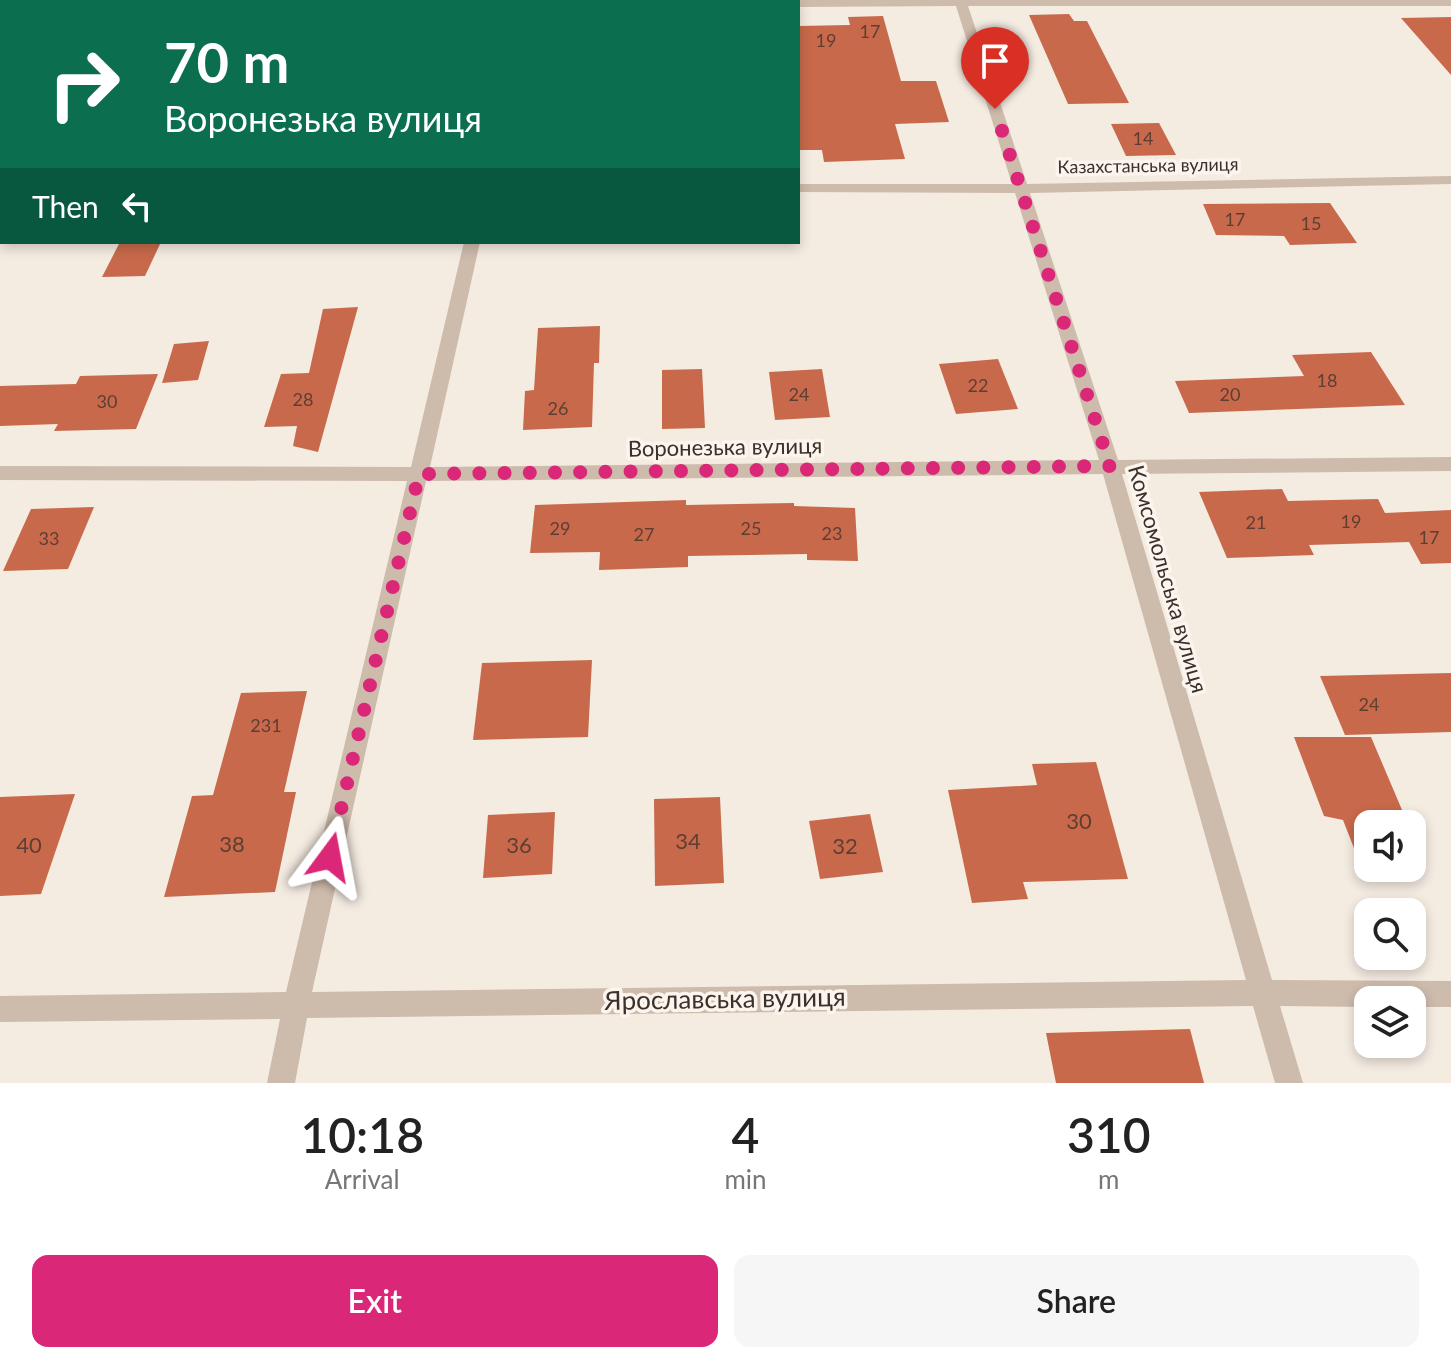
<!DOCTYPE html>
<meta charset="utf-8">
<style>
:root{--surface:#fff;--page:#f6f6f6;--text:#222;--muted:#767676;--accent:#db2777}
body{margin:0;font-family:Lato,sans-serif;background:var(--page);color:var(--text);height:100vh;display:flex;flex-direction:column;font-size:30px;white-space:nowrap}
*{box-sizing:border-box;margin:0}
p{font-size:26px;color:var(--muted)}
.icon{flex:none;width:44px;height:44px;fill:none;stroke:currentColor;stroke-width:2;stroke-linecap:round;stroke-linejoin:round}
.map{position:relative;height:1083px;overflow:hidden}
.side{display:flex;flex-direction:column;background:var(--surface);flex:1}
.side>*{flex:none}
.guide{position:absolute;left:0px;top:0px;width:800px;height:244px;box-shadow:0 4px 12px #0003;background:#0b6e4f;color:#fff;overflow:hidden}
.buttons{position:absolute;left:1354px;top:810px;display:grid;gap:16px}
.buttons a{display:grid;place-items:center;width:72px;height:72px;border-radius:16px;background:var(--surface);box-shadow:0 4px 12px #0003;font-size:40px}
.pin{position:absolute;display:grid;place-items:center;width:68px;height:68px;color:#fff;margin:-82px -34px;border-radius:50% 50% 50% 0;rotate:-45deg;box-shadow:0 0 8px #0007}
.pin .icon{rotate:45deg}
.me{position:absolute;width:88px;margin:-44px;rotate:13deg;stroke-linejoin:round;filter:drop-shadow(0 0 6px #0008)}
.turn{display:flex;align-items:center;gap:28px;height:168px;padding:0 32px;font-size:36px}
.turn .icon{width:104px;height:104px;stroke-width:2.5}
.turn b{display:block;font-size:56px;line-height:68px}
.then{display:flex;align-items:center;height:76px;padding:0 32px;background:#0003;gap:16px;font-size:30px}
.eta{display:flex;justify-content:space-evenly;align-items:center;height:136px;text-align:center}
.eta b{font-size:48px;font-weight:600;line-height:56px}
.action{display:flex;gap:16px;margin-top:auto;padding:16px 32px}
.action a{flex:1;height:92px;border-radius:16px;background:var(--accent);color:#fff;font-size:32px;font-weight:600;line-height:92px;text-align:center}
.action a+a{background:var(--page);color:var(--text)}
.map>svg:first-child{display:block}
.building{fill:#c8694b}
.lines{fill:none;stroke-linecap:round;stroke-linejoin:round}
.minor{fill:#cdbbac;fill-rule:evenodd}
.route{stroke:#db2777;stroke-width:14;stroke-dasharray:0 25.2}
.labels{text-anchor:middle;stroke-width:7;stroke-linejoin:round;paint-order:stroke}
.number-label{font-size:18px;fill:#5e3e33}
.far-street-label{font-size:18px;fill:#3b302b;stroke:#fbf5ee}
.street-label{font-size:22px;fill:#3b302b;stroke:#fbf5ee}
.near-number-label{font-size:22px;fill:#5e3e33}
.near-street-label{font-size:26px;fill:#3b302b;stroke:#fbf5ee}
</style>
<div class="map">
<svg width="1451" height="1083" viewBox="0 0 1451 1083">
<rect width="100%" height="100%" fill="#f4ebe1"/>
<!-- building -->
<g class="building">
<polygon points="1069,14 1074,21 1087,21 1129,103 1068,104 1029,15"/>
<polygon points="883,16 901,81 936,81 949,122 895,124 905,159 824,162 822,150 798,150 798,26 850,25 848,17"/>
<polygon points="1451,17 1451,75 1401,18"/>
<polygon points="1159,123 1176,155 1126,156 1111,124"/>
<polygon points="1330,203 1357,243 1290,245 1284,236 1216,235 1203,204"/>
<polygon points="120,242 161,242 145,276 102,277"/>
<polygon points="358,307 318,452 293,446 297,426 264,427 281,374 309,373 323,309"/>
<polygon points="600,326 599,363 594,363 592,427 523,430 525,391 534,390 538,328"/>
<polygon points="209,341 198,380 162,383 174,344"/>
<polygon points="1371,352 1405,405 1189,413 1175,381 1304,376 1292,355"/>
<polygon points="998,359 1018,409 956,414 939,364"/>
<polygon points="702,369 705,428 662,429 662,370"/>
<polygon points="822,369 830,417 775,420 769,372"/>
<polygon points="158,374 136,429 54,431 58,424 0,426 0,386 76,384 80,376"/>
<polygon points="1282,489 1288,501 1378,499 1385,513 1451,510 1451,563 1421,564 1409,542 1309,545 1314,555 1227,558 1199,492"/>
<polygon points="686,500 686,505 794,503 794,506 855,508 858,561 807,560 807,554 688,556 688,567 599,570 600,552 530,553 535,505"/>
<polygon points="94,507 68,569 3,571 31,509"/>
<polygon points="592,660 588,737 473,740 482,663"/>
<polygon points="1451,673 1451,732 1345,735 1320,676"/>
<polygon points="307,691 284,792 296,792 275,892 164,897 192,796 213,795 241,693"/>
<polygon points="1294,737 1371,737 1408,824 1368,824 1368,861 1359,861 1343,820 1324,816"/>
<polygon points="1096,762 1128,879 1023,882 1028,899 972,903 948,790 1037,785 1032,764"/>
<polygon points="75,794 41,894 0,896 0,797"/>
<polygon points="720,797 724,883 655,886 654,799"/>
<polygon points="555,812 552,874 483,878 488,815"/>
<polygon points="870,814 883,872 820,879 809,821"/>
<polygon points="1190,1029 1204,1083 1056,1083 1046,1033"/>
</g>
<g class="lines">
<!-- minor -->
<g class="minor">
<polygon points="0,0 7,2 2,2 2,8"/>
<path d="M794,0H1451V6H968L1027,184L1451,176V184L1030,193L1118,460L1451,457V471L1122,474L1272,980L1451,981V1007H1412V1000H1368V1007L1280,1006L1303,1083H1275L1253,1006L307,1018L295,1083H267L280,1019L0,1022V996L286,992L407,481L0,480V466L411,467L464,242H480L430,467L1099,460L1015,193L798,192V184H1012L956,6L798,7V2ZM1103,474L1246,980L312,992L426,481Z"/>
<polygon points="2,64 2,74 0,75 0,65"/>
<rect x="0" y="183" width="2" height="8"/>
</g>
</g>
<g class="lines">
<!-- route -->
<polyline class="route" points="330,857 419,474 1110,466 995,109"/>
</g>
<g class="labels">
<!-- number labels -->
<g class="number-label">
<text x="870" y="38">17</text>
<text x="826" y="47">19</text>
<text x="1143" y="145">14</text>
<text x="1235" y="226">17</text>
<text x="1311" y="230">15</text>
<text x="1327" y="387">18</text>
<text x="978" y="392">22</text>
<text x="799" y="401">24</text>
<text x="1230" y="401">20</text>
<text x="303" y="406">28</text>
<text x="107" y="408">30</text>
<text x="558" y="415">26</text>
<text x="1351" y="528">19</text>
<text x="1256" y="529">21</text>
<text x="560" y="535">29</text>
<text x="751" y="535">25</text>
<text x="832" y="540">23</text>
<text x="644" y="541">27</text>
<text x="1429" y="544">17</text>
<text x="49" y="545">33</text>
<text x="1369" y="711">24</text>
<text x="266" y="732">231</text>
</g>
<!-- far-street labels -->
<g class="far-street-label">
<text transform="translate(1148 166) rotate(-1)" y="6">Казахстанська вулиця</text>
</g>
<!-- street labels -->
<g class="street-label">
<text transform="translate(725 447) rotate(-1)" y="8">Воронезька вулиця</text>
<text transform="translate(1168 579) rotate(74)" y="8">Комсомольська вулиця</text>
</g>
<!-- near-number labels -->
<g class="near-number-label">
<text x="1079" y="829">30</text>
<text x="688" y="849">34</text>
<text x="232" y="852">38</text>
<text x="29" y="853">40</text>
<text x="519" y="853">36</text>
<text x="845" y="854">32</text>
</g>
<!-- near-street labels -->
<g class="near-street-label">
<text transform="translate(725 999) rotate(-1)" y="9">Ярославська вулиця</text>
</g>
</g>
</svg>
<div class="buttons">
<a><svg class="icon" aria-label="sound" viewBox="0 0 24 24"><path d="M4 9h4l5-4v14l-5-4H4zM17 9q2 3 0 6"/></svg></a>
<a><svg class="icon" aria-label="search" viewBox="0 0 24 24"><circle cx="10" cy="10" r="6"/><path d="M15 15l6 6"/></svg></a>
<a><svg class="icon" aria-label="layers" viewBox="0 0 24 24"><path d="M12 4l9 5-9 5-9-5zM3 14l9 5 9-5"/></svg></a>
</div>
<div class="pin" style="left:995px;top:109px;background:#d93025"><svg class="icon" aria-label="arrive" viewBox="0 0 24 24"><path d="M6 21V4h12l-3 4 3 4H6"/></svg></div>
<svg class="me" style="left:330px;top:857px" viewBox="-20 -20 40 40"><path d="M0-17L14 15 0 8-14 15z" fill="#db2777" stroke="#fff" stroke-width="4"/></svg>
<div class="guide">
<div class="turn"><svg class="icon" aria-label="right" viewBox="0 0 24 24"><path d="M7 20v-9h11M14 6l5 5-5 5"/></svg><div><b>70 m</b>Воронезька вулиця</div></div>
<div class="then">Then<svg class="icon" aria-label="left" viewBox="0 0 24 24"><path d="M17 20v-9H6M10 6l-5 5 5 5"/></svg></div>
</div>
</div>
<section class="side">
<div class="eta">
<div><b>10:18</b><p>Arrival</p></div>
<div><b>4</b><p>min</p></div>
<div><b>310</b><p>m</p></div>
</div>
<div class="action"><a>Exit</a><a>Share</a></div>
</section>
